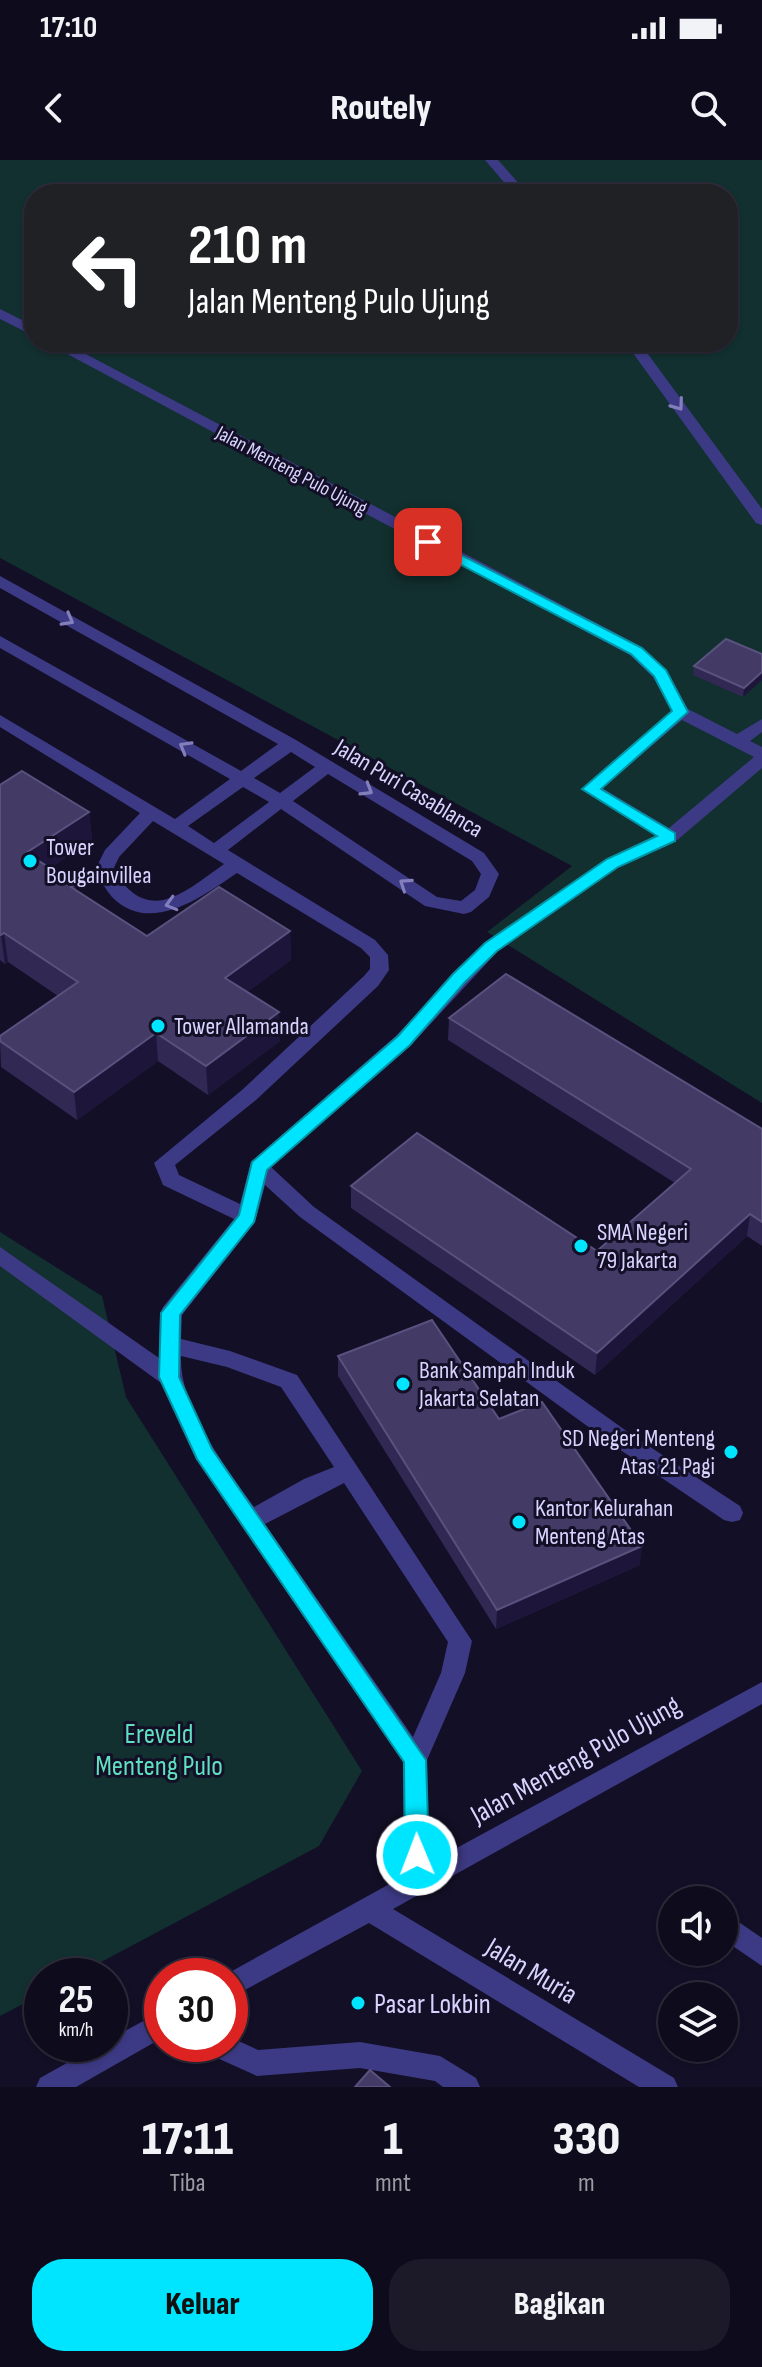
<!DOCTYPE html>
<html lang="id">
<style>
:root{--surface:#0e0b1c;--page:#1c1929;--text:#f1f3f6;--muted:#9b9ba3;--line:#2e2b3b;--accent:#00e5ff}
body{margin:0;font-family:"Sofia Sans Condensed",sans-serif;background:var(--page);color:var(--text);height:100vh;display:flex;flex-direction:column;font-size:30px;white-space:nowrap}
*{box-sizing:border-box;margin:0}
p{font-size:26px;color:var(--muted)}
.icon{flex:none;width:44px;height:44px;fill:none;stroke:currentColor;stroke-width:2;stroke-linecap:round;stroke-linejoin:round}
.map{position:relative;height:1927px;overflow:hidden}
.panel{display:flex;flex-direction:column;background:var(--surface);flex:1}
.panel>*{flex:none}
.top-card{position:absolute;left:24px;top:24px;width:714px;height:168px;border-radius:32px;box-shadow:0 2px 6px #0004,0 0 0 2px var(--line);background:#202124;color:#fff;overflow:hidden}
.controls{position:absolute;left:658px;top:1726px;display:grid;gap:16px}
.controls a{display:grid;place-items:center;width:80px;height:80px;border-radius:50%;background:var(--surface);box-shadow:0 2px 6px #0004,0 0 0 2px var(--line);font-size:40px}
.speed{position:absolute;left:24px;top:1798px;display:flex;gap:16px;font-size:40px;font-weight:700;text-align:center}
.speed>*{display:grid;place-content:center;width:104px;height:104px;border-radius:50%;background:var(--surface);box-shadow:0 2px 6px #0004,0 0 0 2px var(--line);line-height:1}
.speed small{font-size:20px;font-weight:400}
.speed .limit{border:12px solid #d22;background:#fff;color:#111}
.pin{position:absolute;display:grid;place-items:center;width:68px;height:68px;color:#fff;margin:-34px;border-radius:16px;box-shadow:0 4px 12px #0006}
.me{position:absolute;width:88px;margin:-44px;rotate:359deg;stroke-linejoin:round;filter:drop-shadow(0 0 6px #0008)}
.turn{display:flex;align-items:center;gap:28px;height:168px;padding:0 32px;font-size:36px}
.turn .icon{width:104px;height:104px;stroke-width:2.5}
.turn b{display:block;font-size:56px;line-height:68px}
.eta{display:flex;justify-content:space-evenly;align-items:center;height:136px;text-align:center}
.eta b{font-size:48px;font-weight:800;line-height:56px}
.cta{display:flex;gap:16px;margin-top:auto;padding:16px 32px}
.cta a{flex:1;height:92px;border-radius:32px;background:var(--accent);color:#111;font-size:32px;font-weight:800;line-height:92px;text-align:center}
.cta a+a{background:var(--page);color:var(--text)}
.status{display:flex;justify-content:space-between;align-items:center;height:56px;padding:0 40px;background:var(--surface);direction:ltr}
.status svg{height:22px;fill:currentColor}
header{display:flex;justify-content:space-between;align-items:center;height:104px;padding:0 32px;background:var(--surface);font-size:36px;font-weight:800}
.map>svg:first-child{display:block}
.green{fill:#12302f;fill-rule:evenodd}
.lines{fill:none;stroke-linecap:round;stroke-linejoin:round}
.minor{fill:#3d3a85;fill-rule:evenodd}
.wall{fill:#312854}
.shaded-wall{fill:#1d163a}
.building{fill:#433a66;stroke:#5a527e;stroke-width:2}
.oneway{stroke:#837fbc}
.route{fill:#00e5ff;stroke:#0095a6;stroke-width:2}
.poi-dot{fill:#00e5ff;stroke:#130f26;stroke-width:3}
.labels{text-anchor:middle;stroke-width:6;stroke-linejoin:round;paint-order:stroke}
.far-street-label{font-size:20px;fill:#d9d4ff;stroke:#130f26}
.street-label{font-size:24px;fill:#d9d4ff;stroke:#130f26}
.poi-label{font-size:24px;fill:#d9d4ff;stroke:#130f26;text-anchor:start}
.near-park-label{font-size:28px;fill:#5fe0c0;stroke:#130f26}
.near-street-label{font-size:28px;fill:#d9d4ff;stroke:#130f26}
.near-poi-label{font-size:28px;fill:#d9d4ff;stroke:#130f26;text-anchor:start}
</style>
<div class="status"><b>17:10</b><svg viewBox="0 0 49 12"><path d="M0 12V9h3v3zM5 12V6h3v6zM10 12V3h3v9zM15 12V0h3v12zM26 1h20v11H26zM47 4h2v5h-2z"/></svg></div>
<header><svg class="icon" aria-label="back" viewBox="0 0 24 24"><path d="M15 5l-7 7 7 7"/></svg>Routely<svg class="icon" aria-label="search" viewBox="0 0 24 24"><circle cx="10" cy="10" r="6"/><path d="M15 15l6 6"/></svg></header>
<div class="map">
<svg width="762" height="1927" viewBox="0 0 762 1927">
<rect width="100%" height="100%" fill="#130f26"/>
<!-- green -->
<g class="green">
<path d="M0,0H762V943L487,772L572,706L0,398ZM34,34H728V182H34Z"/>
<polygon points="0,1072 102,1136 126,1237 362,1611 319,1686 75,1816 42,1816 42,1834 0,1856"/>
</g>
<g class="lines">
<!-- minor -->
<g class="minor">
<polygon points="485,0 498,0 528,34 514,34"/>
<polygon points="0,149 34,166 34,176 0,159"/>
<path d="M45,182H63L642,487L666,510L688,549L737,574L762,559V572L750,581L762,587V608L676,681L619,707L498,791L411,885L271,1007L314,1047L632,1275L740,1346L743,1353L740,1360L732,1362L724,1360L616,1287L300,1057L265,1025L255,1062L182,1155L181,1179L230,1191L297,1215L472,1481L465,1513L427,1600L429,1703L762,1522V1544L393,1749L674,1918L678,1927H639L369,1763L230,1838V1816H223L404,1716L403,1602L196,1299L161,1223L0,1106V1087L159,1198L160,1153L163,1147L234,1059L163,1025L154,1003L242,930L364,816L370,809V797L361,788L237,713C203,736 150,776 112,737C105,729 100,719 95,710L105,690L140,653L0,567V555L175,659L230,619L0,488V476L241,611L278,584L0,428V416L296,580L484,693L499,714L489,737L471,752L464,754L425,746L281,649L228,690L375,780L388,795L389,810L378,826L256,940L175,1005L179,1015L240,1044L251,1002L397,875L484,783L607,699L656,676L581,629L672,551L653,517L630,495ZM682,560L754,597L669,668L602,628ZM291,592L315,607L280,633L254,618ZM328,614L472,701L481,714L475,730L461,741L437,737L293,641ZM243,627L269,642L214,683L188,666ZM153,661L224,704C182,734 149,766 113,710L119,697ZM181,1196L227,1207L281,1227L334,1307L304,1319L254,1347C225,1306 179,1247 181,1196ZM344,1323L448,1482L441,1513L413,1577L265,1364Z"/>
<polygon points="625,182 639,182 762,349 762,365 756,363"/>
<polygon points="724,1752 762,1778 762,1806 724,1780"/>
<polygon points="162,1851 162,1878 76,1927 36,1927 40,1918 101,1884 110,1884 110,1879"/>
<polygon points="230,1877 258,1890 360,1882 440,1896 476,1918 480,1927 443,1927 435,1921 360,1908 257,1916 206,1893 202,1884 230,1884"/>
</g>
</g>
<!-- wall -->
<g class="wall">
<polygon points="762,494 743,537 693,515 694,506"/>
<polygon points="0,625 89,652 92,680 50,708 76,724 76,730 147,776 290,771 291,800 247,832 279,852 280,881 208,935 158,901 77,960 1,907 0,881 58,836 8,802 5,804 0,800"/>
<polygon points="449,858 762,969 762,1086 747,1076 595,1215 351,1048 351,1026 597,1091 675,1023 448,880"/>
<polygon points="338,1196 499,1259 640,1405 496,1469 338,1216"/>
</g>
<!-- shaded-wall -->
<g class="shaded-wall">
<polygon points="762,512 762,520 743,537 744,528"/>
<polygon points="89,652 92,680 30,722 26,693"/>
<polygon points="290,771 291,800 227,847 225,818"/>
<polygon points="4,773 8,802 5,804 1,775"/>
<polygon points="279,852 280,881 208,935 206,906"/>
<polygon points="156,873 158,901 77,960 74,932"/>
<polygon points="750,1054 747,1076 595,1215 597,1193"/>
<polygon points="642,1386 640,1405 496,1469 497,1450"/>
</g>
<!-- building -->
<g class="building">
<polygon points="726,479 762,494 762,512 744,528 694,506"/>
<polygon points="22,611 89,652 26,693 76,724 71,727 147,776 219,727 290,771 225,818 279,852 206,906 156,873 74,932 0,881 0,876 78,822 4,773 1,775 0,774 0,625"/>
<polygon points="506,814 762,969 762,1062 750,1054 597,1193 351,1026 417,973 597,1091 691,1009 449,858"/>
<polygon points="432,1160 499,1259 542,1242 642,1386 497,1450 338,1196"/>
<polygon points="370,1910 390,1927 355,1927"/>
</g>
<!-- one-way arrows -->
<defs><path id="oneway-chevron" d="M-2-3.5L2.5 0L-2 3.5" fill="none" stroke-width="1.6" stroke-linecap="round" stroke-linejoin="round" transform="scale(2)"/></defs>
<g class="oneway">
<use href="#oneway-chevron" transform="translate(678 245) rotate(54)"/>
<use href="#oneway-chevron" transform="translate(68 460) rotate(29)"/>
<use href="#oneway-chevron" transform="translate(185 587) rotate(-150)"/>
<use href="#oneway-chevron" transform="translate(367 630) rotate(31)"/>
<use href="#oneway-chevron" transform="translate(405 724) rotate(-146)"/>
<use href="#oneway-chevron" transform="translate(171 744) rotate(164)"/>
</g>
<!-- route -->
<polygon class="route" points="428,378 642,488 666,510 688,552 601,629 675,673 675,681 618,707 497,791 465,822 410,885 267,1010 254,1062 180,1155 179,1217 212,1289 426,1600 429,1695 425,1703 417,1706 409,1703 405,1695 404,1602 197,1299 159,1217 161,1153 239,1055 252,1002 398,876 453,814 485,783 607,699 657,676 582,629 672,551 654,516 631,494 423,385 423,379"/>
<!-- markers -->
<g class="poi-dot">
<circle cx="30" cy="701" r="8"/>
<circle cx="158" cy="866" r="8"/>
<circle cx="581" cy="1086" r="8"/>
<circle cx="403" cy="1224" r="8"/>
<circle cx="731" cy="1292" r="8"/>
<circle cx="519" cy="1362" r="8"/>
<circle cx="358" cy="1843" r="8"/>
</g>
<g class="labels">
<!-- far-street labels -->
<g class="far-street-label">
<text transform="translate(292 310) rotate(28)" y="7">Jalan Menteng Pulo Ujung</text>
</g>
<!-- street labels -->
<g class="street-label">
<text transform="translate(409 628) rotate(31)" y="8">Jalan Puri Casablanca</text>
</g>
<!-- poi labels -->
<g class="poi-label">
<text x="46" y="695">Tower<tspan x="46" dy="28">Bougainvillea</tspan></text>
<text x="174" y="874">Tower Allamanda</text>
<text x="597" y="1080">SMA Negeri<tspan x="597" dy="28">79 Jakarta</tspan></text>
<text x="419" y="1218">Bank Sampah Induk<tspan x="419" dy="28">Jakarta Selatan</tspan></text>
<text x="715" y="1286" text-anchor="end">SD Negeri Menteng<tspan x="715" dy="28">Atas 21 Pagi</tspan></text>
<text x="535" y="1356">Kantor Kelurahan<tspan x="535" dy="28">Menteng Atas</tspan></text>
</g>
<!-- near-park labels -->
<g class="near-park-label">
<text x="159" y="1583">Ereveld<tspan x="159" dy="32">Menteng Pulo</tspan></text>
</g>
<!-- near-street labels -->
<g class="near-street-label">
<text transform="translate(575 1599) rotate(-29)" y="10">Jalan Menteng Pulo Ujung</text>
<text transform="translate(532 1810) rotate(31)" y="10">Jalan Muria</text>
</g>
<!-- near-poi labels -->
<g class="near-poi-label">
<text x="374" y="1853">Pasar Lokbin</text>
</g>
</g>
</svg>
<div class="controls">
<a><svg class="icon" aria-label="sound" viewBox="0 0 24 24"><path d="M4 9h4l5-4v14l-5-4H4zM17 9q2 3 0 6"/></svg></a>
<a><svg class="icon" aria-label="layers" viewBox="0 0 24 24"><path d="M12 4l9 5-9 5-9-5zM3 14l9 5 9-5"/></svg></a>
</div>
<div class="speed"><div>25<small>km/h</small></div><div class="limit">30</div></div>
<div class="pin" style="left:428px;top:382px;background:#d93025"><svg class="icon" aria-label="arrive" viewBox="0 0 24 24"><path d="M6 21V4h12l-3 4 3 4H6"/></svg></div>
<svg class="me" style="left:417px;top:1695px" viewBox="-20 -20 40 40"><circle r="17" fill="#00e5ff" stroke="#fff" stroke-width="3"/><path d="M0-11L8 9 0 5-8 9z" fill="#fff"/></svg>
<div class="top-card">
<div class="turn"><svg class="icon" aria-label="left" viewBox="0 0 24 24"><path d="M17 20v-9H6M10 6l-5 5 5 5"/></svg><div><b>210 m</b>Jalan Menteng Pulo Ujung</div></div>
</div>
</div>
<section class="panel">
<div class="eta">
<div><b>17:11</b><p>Tiba</p></div>
<div><b>1</b><p>mnt</p></div>
<div><b>330</b><p>m</p></div>
</div>
<div class="cta"><a>Keluar</a><a>Bagikan</a></div>
</section>
